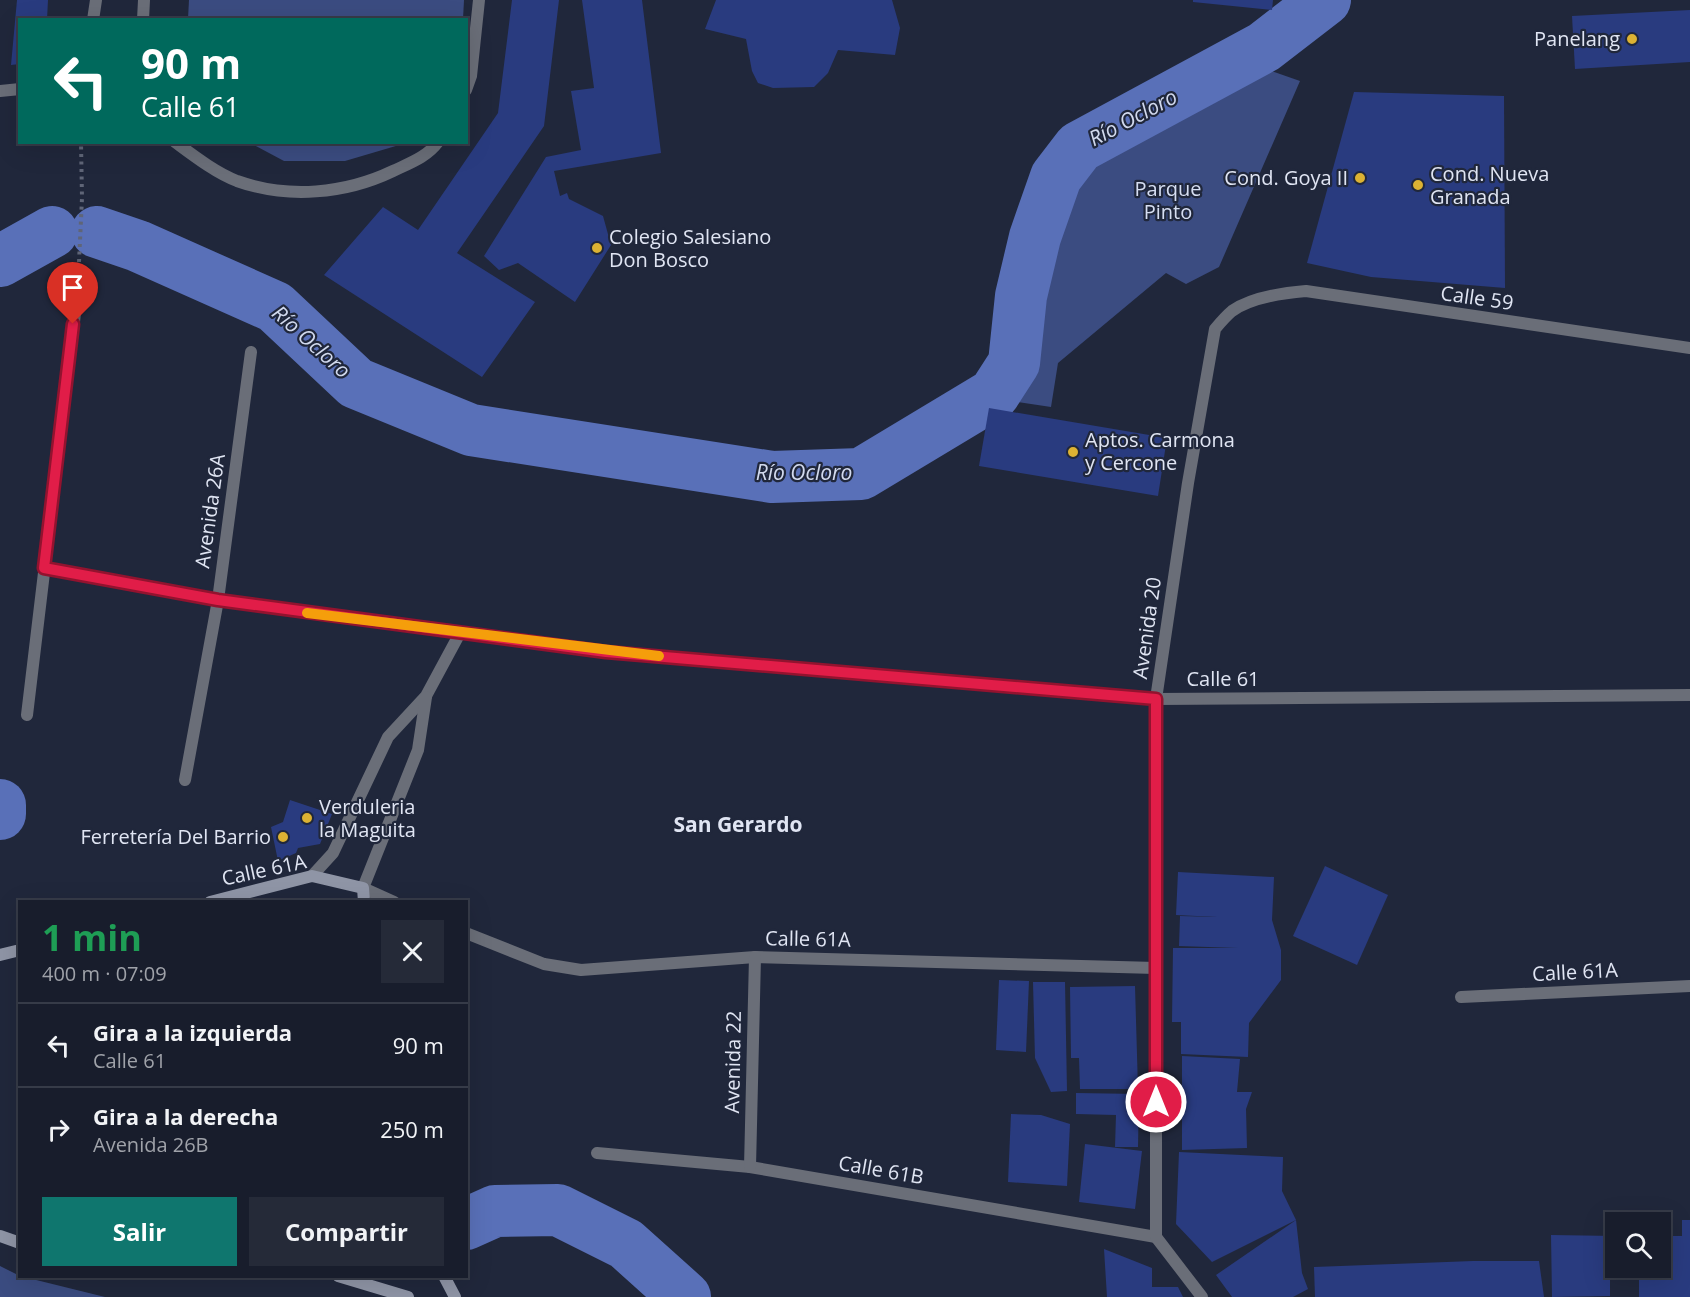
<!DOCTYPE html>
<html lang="es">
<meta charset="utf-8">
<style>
:root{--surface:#181d2c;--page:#252a38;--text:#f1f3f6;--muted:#9fa2a9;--line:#363b48;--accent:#0f766e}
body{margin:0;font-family:"Open Sans",sans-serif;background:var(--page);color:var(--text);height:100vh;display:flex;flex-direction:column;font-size:22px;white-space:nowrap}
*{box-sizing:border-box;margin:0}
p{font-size:20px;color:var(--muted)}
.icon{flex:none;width:33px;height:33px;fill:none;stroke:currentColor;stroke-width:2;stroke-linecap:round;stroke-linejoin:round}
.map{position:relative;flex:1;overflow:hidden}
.drawer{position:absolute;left:18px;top:900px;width:450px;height:378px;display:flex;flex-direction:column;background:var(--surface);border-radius:0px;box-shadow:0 6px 24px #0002,0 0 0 2px var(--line)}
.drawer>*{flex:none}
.guide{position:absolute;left:18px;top:18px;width:450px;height:126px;border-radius:0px;box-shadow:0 6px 24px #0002,0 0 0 2px var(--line);background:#00695c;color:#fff;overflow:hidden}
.fabs{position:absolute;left:1605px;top:1212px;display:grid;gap:12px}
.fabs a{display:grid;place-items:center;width:66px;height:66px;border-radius:0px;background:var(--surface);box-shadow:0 6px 24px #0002,0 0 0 2px var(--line);font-size:30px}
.pin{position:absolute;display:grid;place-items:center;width:51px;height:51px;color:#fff;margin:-62px -26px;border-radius:50% 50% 50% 0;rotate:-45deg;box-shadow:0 0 6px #0007}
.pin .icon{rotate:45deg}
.me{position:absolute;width:66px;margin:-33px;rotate:0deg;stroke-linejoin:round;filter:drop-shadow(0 0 4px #0008)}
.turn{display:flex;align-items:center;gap:21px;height:126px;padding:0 24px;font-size:27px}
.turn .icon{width:78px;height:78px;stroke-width:2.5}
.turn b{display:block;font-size:42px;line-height:51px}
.round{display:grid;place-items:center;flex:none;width:63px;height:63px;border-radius:0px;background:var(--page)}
.overview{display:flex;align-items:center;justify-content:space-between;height:102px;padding:0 24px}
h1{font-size:36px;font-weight:700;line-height:45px;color:#1e9e55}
.cta{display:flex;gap:12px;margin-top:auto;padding:12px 24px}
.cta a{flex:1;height:69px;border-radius:0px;background:var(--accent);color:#fff;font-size:24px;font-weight:700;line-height:69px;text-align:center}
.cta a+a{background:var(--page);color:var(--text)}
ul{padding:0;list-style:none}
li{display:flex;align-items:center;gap:18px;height:84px;padding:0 24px;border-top:2px solid var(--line)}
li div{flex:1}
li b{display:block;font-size:22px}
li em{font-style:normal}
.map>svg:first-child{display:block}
.green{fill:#3b4c81}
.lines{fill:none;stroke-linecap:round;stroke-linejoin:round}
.river{stroke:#5970b8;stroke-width:52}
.building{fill:#293b7f}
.path{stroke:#5f6577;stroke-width:4;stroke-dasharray:3 4.5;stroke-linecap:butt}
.lane{stroke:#6a6e78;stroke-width:12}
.street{stroke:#6a6e78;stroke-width:12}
.secondary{stroke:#8f95a6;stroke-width:12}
.route-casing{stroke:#92132f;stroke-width:15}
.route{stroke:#e11d48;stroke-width:10}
.slow{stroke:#f59e0b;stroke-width:10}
.poi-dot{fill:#dcb233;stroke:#20273b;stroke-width:2}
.labels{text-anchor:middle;stroke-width:4.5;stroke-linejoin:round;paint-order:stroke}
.poi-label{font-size:20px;fill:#e0e5f3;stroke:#20273b;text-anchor:start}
.park-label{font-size:20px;fill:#d6def2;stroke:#20273b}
.street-label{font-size:20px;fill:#e0e5f3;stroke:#20273b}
.water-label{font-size:21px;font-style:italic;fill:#d2daee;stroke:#20273b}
.neighbourhood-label{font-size:21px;font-weight:bold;fill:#e0e5f3;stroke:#20273b}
</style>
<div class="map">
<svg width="1690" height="1297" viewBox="0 0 1690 1297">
<rect width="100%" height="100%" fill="#20273b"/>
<!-- green -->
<g class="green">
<polygon points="189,0 464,0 463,19 188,19"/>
<polygon points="1260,67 1300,81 1219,267 1186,284 1166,273 1058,363 1051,407 1005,400 1026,368 1031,322 1044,255 1067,189 1090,161 1207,94"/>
<polygon points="250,143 406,142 406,143 345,161 284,161"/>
<polygon points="0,1266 20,1276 105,1297 0,1297"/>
</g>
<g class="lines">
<!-- river -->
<g class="river">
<polyline points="97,232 138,246 275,307 356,383 471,430 772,477 861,474 994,394 1014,363 1021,296 1035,237 1056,177 1079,147 1264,47 1325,0"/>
<polyline points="0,261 52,232"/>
<polyline points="0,805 0,814"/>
<polyline points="466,1224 495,1211 558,1210 626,1244 685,1297"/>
</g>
</g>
<!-- building -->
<g class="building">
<polygon points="17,0 48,0 47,20 20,20 20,64 11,65"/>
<polygon points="512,0 559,0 544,126 457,253 535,302 482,377 324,275 383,207 418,230 498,113"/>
<polygon points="582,0 642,0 661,153 554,171 560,196 567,193 569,199 603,216 611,245 575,302 518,263 499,270 484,256 546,157 581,150 571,91 594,88"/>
<polygon points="716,0 892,0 900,28 895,55 838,50 828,73 814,87 773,88 758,83 752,71 746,39 705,29"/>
<polygon points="1193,0 1273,0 1272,10 1193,2"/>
<polygon points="1690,10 1690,62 1575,69 1572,16"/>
<polygon points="1354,92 1504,96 1505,288 1371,277 1307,263"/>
<polygon points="989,408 1167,438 1158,496 979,466"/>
<polygon points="290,800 332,814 320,844 298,848 296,853 278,861 271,827 283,822"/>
<polygon points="1325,866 1388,895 1357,965 1293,936"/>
<polygon points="1178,872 1274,877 1272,920 1281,950 1281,980 1249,1023 1248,1057 1181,1054 1181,1022 1172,1022 1173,948 1238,948 1179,946 1180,916 1217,917 1176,915"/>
<polygon points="999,980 1029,981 1026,1052 996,1050"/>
<polygon points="1033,982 1065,982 1067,1091 1051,1092 1035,1058"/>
<polygon points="1135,986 1138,1089 1080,1089 1079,1058 1071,1058 1070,987"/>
<polygon points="1182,1056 1240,1059 1237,1092 1252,1092 1246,1109 1247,1148 1182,1150"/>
<polygon points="1076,1093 1139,1094 1138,1147 1115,1147 1116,1115 1076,1114"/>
<polygon points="1011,1114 1041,1115 1070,1124 1067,1186 1008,1182"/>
<polygon points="1085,1144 1142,1151 1135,1209 1079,1202"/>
<polygon points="1179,1152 1283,1157 1282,1191 1296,1220 1212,1262 1176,1224"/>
<polygon points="1296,1220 1302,1273 1308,1289 1293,1297 1232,1297 1216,1275"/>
<polygon points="1682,1220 1690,1220 1690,1297 1639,1297 1639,1280 1610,1280 1610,1296 1552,1297 1551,1235 1616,1236 1616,1268 1660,1268 1660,1236 1682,1236"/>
<polygon points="1104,1249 1152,1268 1152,1287 1178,1287 1183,1297 1107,1297"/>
<polygon points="1473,1261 1539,1261 1544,1297 1315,1297 1314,1267"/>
</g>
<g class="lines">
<!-- path -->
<polyline class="path" points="79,262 82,198 81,142"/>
<!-- lane -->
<g class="lane">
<polyline points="143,20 144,0"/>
<polyline points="466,90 471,76 479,0"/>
<path d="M175,142C194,156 216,173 237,181C288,199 345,194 393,171C410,163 427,157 438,142"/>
</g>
<!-- street -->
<g class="street">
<polyline points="93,20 96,0"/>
<polyline points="0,91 20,89"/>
<polyline points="44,568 218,600 606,652 1156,699 1690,695"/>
<polyline points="27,715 79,280"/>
<polyline points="185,780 218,600 251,352"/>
<polyline points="312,876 333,853 388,737 426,696 460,633"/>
<polyline points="394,902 363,888 418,750 426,697"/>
<polyline points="466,933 544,964 581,970 755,957 1156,968"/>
<polyline points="1461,997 1690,986"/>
<polyline points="597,1153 750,1167 1156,1237"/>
<polyline points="750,1167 755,957"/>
<path d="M1202,1297L1156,1237V699L1188,483L1215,329C1220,323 1226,316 1232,311C1252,297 1282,293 1306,291L1690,348"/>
</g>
<!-- secondary -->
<g class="secondary">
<polyline points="210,902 312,876 363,888 364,902"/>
<polyline points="0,955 20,950"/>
<polyline points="0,1236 20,1243"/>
<polyline points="338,1276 408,1297"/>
<polyline points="444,1276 455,1297"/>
</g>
</g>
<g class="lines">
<defs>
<polyline id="route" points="73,324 44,568 218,600 606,652 1156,699 1156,1102"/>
</defs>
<!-- route casing -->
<use href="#route" class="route-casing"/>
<!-- route -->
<use href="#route" class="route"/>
<!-- slow -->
<polyline class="slow" points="307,613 659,656"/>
</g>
<!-- markers -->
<g class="poi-dot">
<circle cx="1632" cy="39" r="6"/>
<circle cx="1360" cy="178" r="6"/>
<circle cx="1418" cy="185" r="6"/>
<circle cx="597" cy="248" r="6"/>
<circle cx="1073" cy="452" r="6"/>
<circle cx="307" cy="818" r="6"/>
<circle cx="283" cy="837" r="6"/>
</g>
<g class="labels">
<!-- poi labels -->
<g class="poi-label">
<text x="1620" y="46" text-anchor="end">Panelang</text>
<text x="1430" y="181">Cond. Nueva<tspan x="1430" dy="23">Granada</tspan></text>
<text x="1348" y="185" text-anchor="end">Cond. Goya II</text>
<text x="609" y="244">Colegio Salesiano<tspan x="609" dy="23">Don Bosco</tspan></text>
<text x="1085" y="447">Aptos. Carmona<tspan x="1085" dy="23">y Cercone</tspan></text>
<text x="319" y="814">Verduleria<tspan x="319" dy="23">la Maguita</tspan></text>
<text x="271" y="844" text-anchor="end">Ferretería Del Barrio</text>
</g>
<!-- park labels -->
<g class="park-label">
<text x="1168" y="196">Parque<tspan x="1168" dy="23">Pinto</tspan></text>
</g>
<!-- street labels -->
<g class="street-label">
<text transform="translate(1477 298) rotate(8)" y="7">Calle 59</text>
<text transform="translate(210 511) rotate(-82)" y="7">Avenida 26A</text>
<text transform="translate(1147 628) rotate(-82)" y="7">Avenida 20</text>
<text x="1223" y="686">Calle 61</text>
<text transform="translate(264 870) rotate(-12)" y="7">Calle 61A</text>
<text transform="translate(808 939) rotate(1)" y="7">Calle 61A</text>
<text transform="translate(1575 972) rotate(-3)" y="7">Calle 61A</text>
<text transform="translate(733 1062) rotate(-89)" y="7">Avenida 22</text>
<text transform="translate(881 1170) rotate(10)" y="7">Calle 61B</text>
</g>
<!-- water labels -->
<g class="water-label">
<text transform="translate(1133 118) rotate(-28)" y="7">Río Ocloro</text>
<text transform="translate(311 342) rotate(42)" y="7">Río Ocloro</text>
<text x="804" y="480">Río Ocloro</text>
</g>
<!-- neighbourhood labels -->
<g class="neighbourhood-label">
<text x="738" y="832">San Gerardo</text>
</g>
</g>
</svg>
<div class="fabs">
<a><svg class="icon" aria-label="search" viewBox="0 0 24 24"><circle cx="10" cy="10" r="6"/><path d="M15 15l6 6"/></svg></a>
</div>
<div class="pin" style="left:73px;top:324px;background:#d93025"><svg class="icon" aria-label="arrive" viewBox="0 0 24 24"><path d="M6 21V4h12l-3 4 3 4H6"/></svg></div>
<svg class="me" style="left:1156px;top:1102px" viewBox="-20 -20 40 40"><circle r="17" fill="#e11d48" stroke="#fff" stroke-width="3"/><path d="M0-11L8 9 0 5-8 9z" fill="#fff"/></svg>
<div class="guide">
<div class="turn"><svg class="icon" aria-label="left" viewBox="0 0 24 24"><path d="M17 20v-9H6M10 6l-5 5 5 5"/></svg><div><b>90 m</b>Calle 61</div></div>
</div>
<section class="drawer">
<div class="overview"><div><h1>1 min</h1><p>400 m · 07:09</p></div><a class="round"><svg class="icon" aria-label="close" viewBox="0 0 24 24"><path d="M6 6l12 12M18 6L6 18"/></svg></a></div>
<ul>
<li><svg class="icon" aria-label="left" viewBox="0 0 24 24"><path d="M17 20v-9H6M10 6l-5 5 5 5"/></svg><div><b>Gira a la izquierda</b><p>Calle 61</p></div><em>90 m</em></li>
<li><svg class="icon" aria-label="right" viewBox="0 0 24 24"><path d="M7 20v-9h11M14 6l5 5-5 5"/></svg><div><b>Gira a la derecha</b><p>Avenida 26B</p></div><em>250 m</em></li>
</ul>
<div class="cta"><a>Salir</a><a>Compartir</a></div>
</section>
</div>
